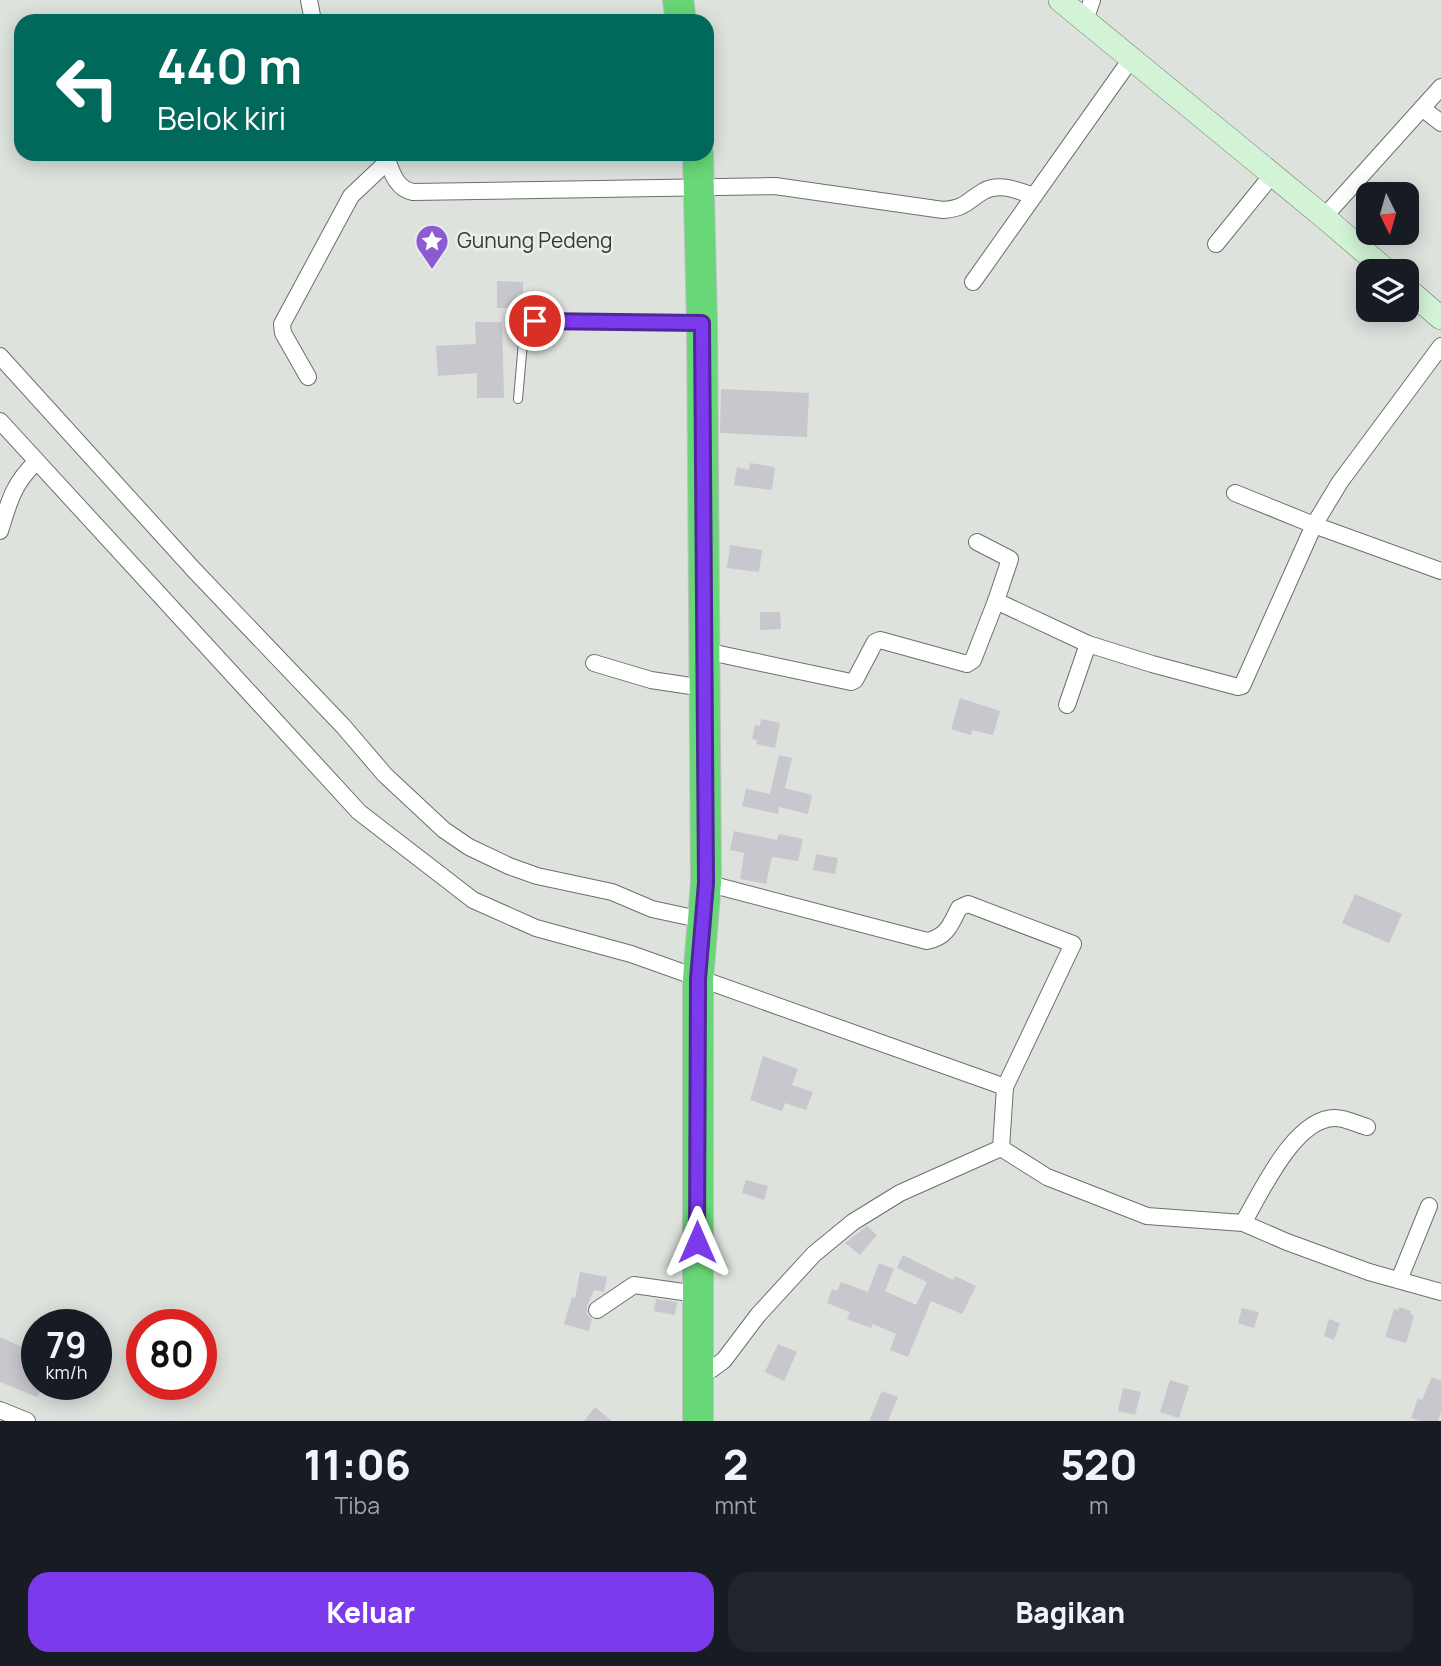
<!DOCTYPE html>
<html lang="id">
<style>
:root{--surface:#171b24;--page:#20242c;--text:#f1f3f6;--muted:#9ea1a6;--accent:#7c3aed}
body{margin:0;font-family:Manrope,sans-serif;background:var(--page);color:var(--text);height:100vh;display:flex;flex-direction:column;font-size:26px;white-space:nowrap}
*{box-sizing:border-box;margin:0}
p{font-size:23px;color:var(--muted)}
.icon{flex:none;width:38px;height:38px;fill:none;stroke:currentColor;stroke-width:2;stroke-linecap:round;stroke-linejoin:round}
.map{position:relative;height:1421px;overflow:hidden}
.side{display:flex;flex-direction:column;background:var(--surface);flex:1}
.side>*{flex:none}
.hud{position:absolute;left:14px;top:14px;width:700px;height:147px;border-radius:21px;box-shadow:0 4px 18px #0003;background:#00695c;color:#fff;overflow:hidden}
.needle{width:46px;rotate:175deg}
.tools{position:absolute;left:1356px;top:182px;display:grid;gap:14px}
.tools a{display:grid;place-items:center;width:63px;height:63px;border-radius:14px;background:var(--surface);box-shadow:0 4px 18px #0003;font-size:35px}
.speed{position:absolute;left:21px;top:1309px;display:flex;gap:14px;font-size:35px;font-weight:700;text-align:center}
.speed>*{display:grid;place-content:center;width:91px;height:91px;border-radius:50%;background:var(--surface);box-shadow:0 4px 18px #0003;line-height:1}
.speed small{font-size:18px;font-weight:400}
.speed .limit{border:10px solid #d22;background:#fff;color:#111}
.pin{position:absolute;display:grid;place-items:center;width:60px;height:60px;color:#fff;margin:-30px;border:4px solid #fff;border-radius:50%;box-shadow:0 2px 7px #0007}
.me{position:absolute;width:77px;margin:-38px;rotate:0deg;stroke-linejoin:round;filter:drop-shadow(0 0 5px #0008)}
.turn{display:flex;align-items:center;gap:24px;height:147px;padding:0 28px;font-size:32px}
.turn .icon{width:91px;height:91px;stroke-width:2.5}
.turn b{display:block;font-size:49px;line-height:60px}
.eta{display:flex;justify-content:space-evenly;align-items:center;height:119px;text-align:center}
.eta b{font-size:42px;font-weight:800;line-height:49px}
.action{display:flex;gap:14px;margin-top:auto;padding:14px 28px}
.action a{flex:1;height:80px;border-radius:21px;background:var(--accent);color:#fff;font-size:28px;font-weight:800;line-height:80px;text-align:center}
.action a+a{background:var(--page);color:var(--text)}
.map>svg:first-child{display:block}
.building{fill:#c8c7cd}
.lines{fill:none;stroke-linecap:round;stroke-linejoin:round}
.lane-casing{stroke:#6b706b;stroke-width:10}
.street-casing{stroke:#6b706b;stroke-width:18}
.secondary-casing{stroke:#6b706b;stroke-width:24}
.highway-casing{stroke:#bfbfbf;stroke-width:32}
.lane{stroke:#fff;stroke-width:8}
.street{stroke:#fff;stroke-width:16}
.secondary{stroke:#d2f3d6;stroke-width:23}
.highway{stroke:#68d777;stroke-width:30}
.route-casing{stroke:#51269a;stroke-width:18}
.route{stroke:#7c3aed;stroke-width:12}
.labels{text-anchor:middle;stroke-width:5;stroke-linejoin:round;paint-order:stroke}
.poi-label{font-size:21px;fill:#363836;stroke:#eaefea;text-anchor:start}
</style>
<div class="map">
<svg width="1441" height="1421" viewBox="0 0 1441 1421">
<rect width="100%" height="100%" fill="#dde2dd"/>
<!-- building -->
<g class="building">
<polygon points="497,281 523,282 523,308 497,308"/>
<polygon points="475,322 502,322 504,398 477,398 477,373 438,376 436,346 476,344"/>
<polygon points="721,389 809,393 807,437 720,433"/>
<polygon points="750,463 775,467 772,490 734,485 737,467 749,470"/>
<polygon points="730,545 762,550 759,572 727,568"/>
<polygon points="760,612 780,612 781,629 760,630"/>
<polygon points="960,698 1000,711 993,735 972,730 971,735 951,729"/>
<polygon points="761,719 780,723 775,748 756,744 757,740 752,739 755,725 760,726"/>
<polygon points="779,755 792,758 785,788 812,795 808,814 779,807 778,814 742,806 746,789 770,794"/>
<polygon points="734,831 777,840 779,834 803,839 798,861 772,857 766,884 740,879 744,853 730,850"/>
<polygon points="816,854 838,858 835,874 813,870"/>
<polygon points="1355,894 1402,914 1389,943 1342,923"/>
<polygon points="763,1056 798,1069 792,1085 813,1092 806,1110 785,1103 782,1111 750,1100"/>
<polygon points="746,1180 768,1186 764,1200 742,1193"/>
<polygon points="867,1226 877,1235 860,1255 845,1243"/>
<polygon points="903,1255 953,1280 955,1276 976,1286 962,1314 931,1301 908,1357 890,1350 896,1334 873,1324 871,1328 852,1321 847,1319 850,1312 827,1303 832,1289 837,1291 841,1282 868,1292 879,1263 894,1269 885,1291 916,1305 927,1282 897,1268"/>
<polygon points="580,1272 607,1277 604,1292 594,1290 587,1306 587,1315 592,1319 589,1331 564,1324 572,1297 575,1298"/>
<polygon points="656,1299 677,1302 675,1315 654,1311"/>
<polygon points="1399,1307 1411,1311 1410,1314 1414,1316 1406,1343 1385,1337 1394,1309 1398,1310"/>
<polygon points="1242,1308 1259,1312 1254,1328 1238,1323"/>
<polygon points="1329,1319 1340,1323 1334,1340 1324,1336"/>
<polygon points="0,1337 37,1354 37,1384 44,1384 37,1397 0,1382"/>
<polygon points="778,1344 797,1352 784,1381 765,1372"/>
<polygon points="1432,1377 1441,1381 1441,1412 1438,1421 1419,1421 1411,1418 1418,1398 1422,1400"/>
<polygon points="1170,1380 1189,1386 1179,1418 1160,1412"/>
<polygon points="1123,1388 1141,1392 1135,1415 1118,1411"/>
<polygon points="882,1391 898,1397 888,1421 869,1421"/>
<polygon points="595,1407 612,1421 584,1421"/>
</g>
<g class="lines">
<defs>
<polyline id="lane" points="518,399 524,331 525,326 530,323 696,323"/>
<g id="street">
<polyline points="309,0 313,21"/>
<polyline points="1085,20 1092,0"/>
<polyline points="1422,108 1441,123"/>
<path d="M385,154C391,169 395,189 413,192L775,186L943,210C967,208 966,201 984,191C999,182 1019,191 1034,196"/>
<polyline points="1324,217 1441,87"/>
<polyline points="1216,244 1272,175"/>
<polyline points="973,282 1131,59"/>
<polyline points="0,356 194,570 343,726 385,775 444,830 469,847 509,866 537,876 612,892 652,909 703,920"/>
<polyline points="308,377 283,333 282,324 351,196 388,161"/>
<polyline points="0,421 359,812 473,900 536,928 631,954 1005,1087 1001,1148 900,1193 853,1222 814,1254 758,1315 724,1360 712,1369 699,1373"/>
<polyline points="1235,493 1314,525 1441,571"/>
<path d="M0,531C9,502 13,484 36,462"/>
<polyline points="977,542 1010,559 996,601"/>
<polyline points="705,651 851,682 855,680 875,642 880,640 967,664 973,660 996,601 1088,644 1152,664 1238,687 1242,686 1314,525 1340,482 1441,346"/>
<polyline points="594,663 651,680 704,688"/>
<polyline points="1067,705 1088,644"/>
<path d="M706,883L927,941C947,937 951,924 959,908L968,904L1073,944L1005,1087"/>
<polyline points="1001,1148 1047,1177 1147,1216 1243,1223 1287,1242 1369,1272 1441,1292"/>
<path d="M1243,1223C1261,1193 1294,1118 1335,1118C1345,1118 1357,1124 1367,1127"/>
<polyline points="1399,1280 1429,1206"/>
<polyline points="597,1310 634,1285 697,1294"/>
<polyline points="0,1410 27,1421"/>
</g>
<g id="secondary">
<polyline points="1060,0 1324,217 1387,271"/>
<polyline points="1407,289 1441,318"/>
</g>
<g id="highway">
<polyline points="678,0 681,21"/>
<polyline points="698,154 702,323 706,883 698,979 698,1421"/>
</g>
</defs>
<!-- lane casing -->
<use href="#lane" class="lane-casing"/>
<!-- street casing -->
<use href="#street" class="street-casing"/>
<!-- secondary casing -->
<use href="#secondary" class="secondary-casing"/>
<!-- highway casing -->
<use href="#highway" class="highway-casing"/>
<!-- lane -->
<use href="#lane" class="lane"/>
<!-- street -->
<use href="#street" class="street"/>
<!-- secondary -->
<use href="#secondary" class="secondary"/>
<!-- highway -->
<use href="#highway" class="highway"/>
</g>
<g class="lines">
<defs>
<polyline id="route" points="535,321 702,323 706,883 698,979 697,1242"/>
</defs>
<!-- route casing -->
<use href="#route" class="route-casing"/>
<!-- route -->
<use href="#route" class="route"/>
</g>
<!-- icons -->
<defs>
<symbol id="sight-pin" viewBox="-11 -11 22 30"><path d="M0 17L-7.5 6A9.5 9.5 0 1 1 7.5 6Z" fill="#8b5bd4" stroke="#eaefea"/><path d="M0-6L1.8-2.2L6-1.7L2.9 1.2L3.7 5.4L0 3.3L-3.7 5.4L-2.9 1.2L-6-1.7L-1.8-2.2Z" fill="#fff"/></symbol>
</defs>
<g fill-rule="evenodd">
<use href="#sight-pin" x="413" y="222" width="38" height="52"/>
</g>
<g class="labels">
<!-- poi labels -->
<g class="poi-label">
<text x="457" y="248">Gunung Pedeng</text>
</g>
</g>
</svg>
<div class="tools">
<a><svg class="needle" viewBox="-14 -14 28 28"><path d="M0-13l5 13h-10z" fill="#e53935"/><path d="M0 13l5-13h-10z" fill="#9ea1a6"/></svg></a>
<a><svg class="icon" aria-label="layers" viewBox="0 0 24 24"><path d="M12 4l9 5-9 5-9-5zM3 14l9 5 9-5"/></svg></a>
</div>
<div class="speed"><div>79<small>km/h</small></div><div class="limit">80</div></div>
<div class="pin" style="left:535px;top:321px;background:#d93025"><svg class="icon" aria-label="arrive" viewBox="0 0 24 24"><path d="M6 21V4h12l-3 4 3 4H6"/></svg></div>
<svg class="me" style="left:697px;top:1242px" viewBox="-20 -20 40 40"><path d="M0-17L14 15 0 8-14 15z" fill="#7c3aed" stroke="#fff" stroke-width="4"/></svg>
<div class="hud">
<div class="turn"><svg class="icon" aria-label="left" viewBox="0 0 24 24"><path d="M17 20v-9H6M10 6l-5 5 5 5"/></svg><div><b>440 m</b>Belok kiri</div></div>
</div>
</div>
<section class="side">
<div class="eta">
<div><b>11:06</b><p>Tiba</p></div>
<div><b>2</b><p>mnt</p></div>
<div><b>520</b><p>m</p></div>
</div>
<div class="action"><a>Keluar</a><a>Bagikan</a></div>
</section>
